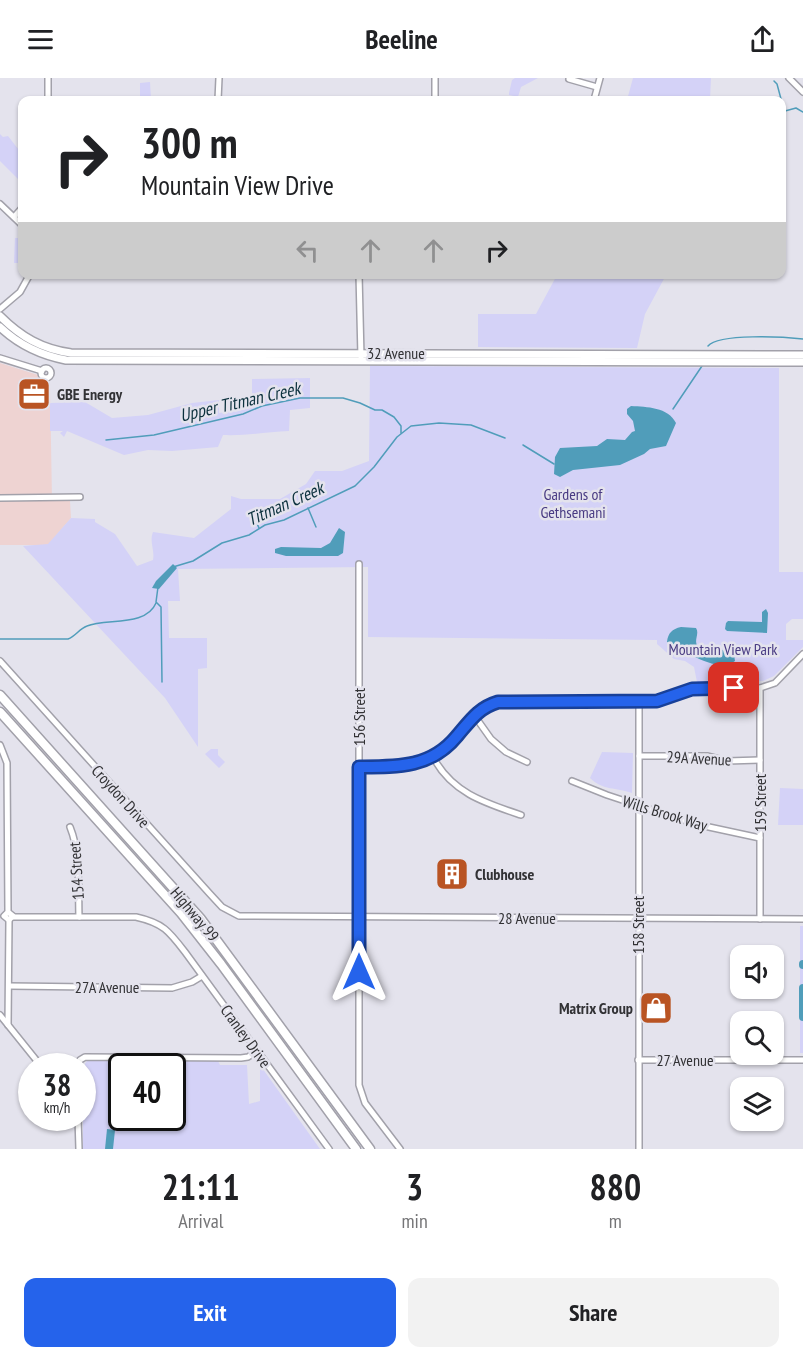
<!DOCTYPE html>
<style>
:root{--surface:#fff;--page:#f2f2f2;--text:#202124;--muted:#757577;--accent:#2563eb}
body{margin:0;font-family:"PT Sans Narrow",sans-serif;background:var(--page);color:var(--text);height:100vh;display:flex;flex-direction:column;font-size:22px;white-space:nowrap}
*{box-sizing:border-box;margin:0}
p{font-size:20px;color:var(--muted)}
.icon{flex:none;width:33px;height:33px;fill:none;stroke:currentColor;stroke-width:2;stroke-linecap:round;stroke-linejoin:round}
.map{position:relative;height:1071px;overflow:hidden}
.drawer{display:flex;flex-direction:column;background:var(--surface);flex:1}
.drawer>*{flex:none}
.top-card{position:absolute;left:18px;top:18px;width:768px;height:183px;border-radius:12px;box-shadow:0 2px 4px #0004;background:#fff;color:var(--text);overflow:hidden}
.controls{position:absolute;left:730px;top:867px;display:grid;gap:12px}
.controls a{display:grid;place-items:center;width:54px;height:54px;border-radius:12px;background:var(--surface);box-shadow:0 2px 4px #0004;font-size:30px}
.speed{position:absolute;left:18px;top:975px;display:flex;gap:12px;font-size:30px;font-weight:700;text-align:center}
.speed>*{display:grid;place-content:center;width:78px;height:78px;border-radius:50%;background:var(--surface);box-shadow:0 2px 4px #0004;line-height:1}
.speed small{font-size:15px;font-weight:400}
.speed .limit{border:3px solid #111;border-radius:9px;background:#fff;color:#111}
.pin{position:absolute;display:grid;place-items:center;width:51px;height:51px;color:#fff;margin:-26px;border-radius:12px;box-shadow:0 3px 9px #0006}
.me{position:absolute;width:66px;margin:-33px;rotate:0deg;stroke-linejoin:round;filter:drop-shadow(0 0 4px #0008)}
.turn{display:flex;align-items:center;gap:21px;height:126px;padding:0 24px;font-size:27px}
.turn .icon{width:78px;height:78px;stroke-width:2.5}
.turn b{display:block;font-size:42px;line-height:51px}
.lanes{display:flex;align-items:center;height:57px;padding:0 24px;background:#0003;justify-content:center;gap:30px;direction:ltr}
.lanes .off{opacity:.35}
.eta{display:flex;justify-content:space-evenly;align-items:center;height:102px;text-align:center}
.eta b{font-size:36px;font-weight:700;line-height:42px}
.action{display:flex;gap:12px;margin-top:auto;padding:12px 24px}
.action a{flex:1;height:69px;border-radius:12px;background:var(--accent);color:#fff;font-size:24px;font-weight:700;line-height:69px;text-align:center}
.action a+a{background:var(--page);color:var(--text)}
header{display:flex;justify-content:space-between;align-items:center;height:78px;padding:0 24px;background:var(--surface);font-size:27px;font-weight:700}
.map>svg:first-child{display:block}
.commercial{fill:#eed3d2}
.green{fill:#d4d2f7;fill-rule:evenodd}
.water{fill:#509dba}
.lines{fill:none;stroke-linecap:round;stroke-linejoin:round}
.stream{stroke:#509dba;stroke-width:1.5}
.river{stroke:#509dba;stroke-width:8}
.minor-casing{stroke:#a2a1aa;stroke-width:8}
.major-casing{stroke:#a2a1aa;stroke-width:10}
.highway-casing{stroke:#a2a1aa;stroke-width:11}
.minor{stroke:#fff;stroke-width:5}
.major{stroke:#fff;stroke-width:7}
.highway{stroke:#fff;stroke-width:8}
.route-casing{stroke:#184099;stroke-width:15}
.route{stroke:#2563eb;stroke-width:10}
.labels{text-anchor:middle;stroke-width:5;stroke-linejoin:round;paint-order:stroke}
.street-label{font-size:16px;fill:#323235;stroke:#e4e3ed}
.poi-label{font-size:16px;font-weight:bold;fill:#323235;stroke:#e4e3ed;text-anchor:start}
.park-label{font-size:16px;fill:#493b83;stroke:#e4e3ed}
.water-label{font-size:18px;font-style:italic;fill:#0c313d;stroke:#e4e3ed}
</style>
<header><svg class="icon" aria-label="menu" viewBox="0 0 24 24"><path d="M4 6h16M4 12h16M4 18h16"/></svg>Beeline<svg class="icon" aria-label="share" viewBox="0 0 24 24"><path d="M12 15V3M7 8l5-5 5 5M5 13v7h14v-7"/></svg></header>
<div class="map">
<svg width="803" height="1071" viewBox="0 0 803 1071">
<rect width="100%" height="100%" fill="#e4e3ed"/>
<!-- commercial -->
<polygon class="commercial" points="0,285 38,297 50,305 52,423 70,423 71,440 48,467 0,467"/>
<!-- green -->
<g class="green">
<polygon points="515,0 538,0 521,9 518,19 509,17 509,15 512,2"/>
<polygon points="633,0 711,0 710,22 627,22"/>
<polygon points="150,4 151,22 140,22 140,5"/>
<polygon points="0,56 3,59 8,58 22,76 22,105 0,83"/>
<polygon points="15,160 22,160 22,185 14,185"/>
<polygon points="557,197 557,196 666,197 645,236 637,270 478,269 478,236 536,236"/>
<path d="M370,288L779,290V494H803V541H792L786,546V562H803V569L774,598L763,603L697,604L694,589L685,583L674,581L657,566V562L368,559V489L178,491L180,523H168L169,560H207V590L198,591V669L165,620L23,468L48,466L71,440L95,441V444L115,456L137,488L153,482C155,472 149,464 153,454L194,460L231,431V418L241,421H280L306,406L315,393H342L369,383Z"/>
<path d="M310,300V330L290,332L289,353C267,354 245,358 223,357L218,369L172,373L148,372L124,377L67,353L64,359L60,355L63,353H50V325L85,324L112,340L148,337L192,325L219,322V335L252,330V301Z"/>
<polygon points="211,671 218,671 218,677 225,684 219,690 205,676"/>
<path d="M602,674L633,675L632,715C615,709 604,713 590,700Z"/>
<polygon points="780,710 803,711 803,747 778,747"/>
<rect x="800" y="848" width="3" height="127"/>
<path d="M87,983H218L220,987H247L249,1026L260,1023V987L320,1071H83V989ZM122,988H172V1040H122Z"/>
</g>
<!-- water -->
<g class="water">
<path d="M631,328C647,329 668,329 676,345L666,368L650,371L644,376L620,387L573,392L560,399L554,396L555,379L560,370L597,368L607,361L625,362L632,354L635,353L633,343L627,336V331Z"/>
<polygon points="339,450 345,454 343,475 338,478 286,478 275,475 275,471 281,469 321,470 330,465"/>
<polygon points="173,486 177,490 159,511 152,510 156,503"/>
<polygon points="766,531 768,535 767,555 727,553 725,551 726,545 728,543 762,544 762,534"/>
<path d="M681,549L696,550C700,556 693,562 698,569L704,571L727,572L734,576L735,583C718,596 684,573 667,564C668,555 672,551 681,549Z"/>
<polygon points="107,1051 115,1052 113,1071 105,1071"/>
</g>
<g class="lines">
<!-- stream -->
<g class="stream">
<polyline points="774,3 777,6 781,21"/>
<polyline points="782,23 785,33 796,30 803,34"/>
<path d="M708,268C719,255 785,259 803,261"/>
<polyline points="673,331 702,288"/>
<polyline points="106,362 154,357 243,336 262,328 300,320 343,320 360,325 375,332 382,332 394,339 401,348 401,355"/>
<polyline points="523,367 554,386"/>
<polyline points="308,430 316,449"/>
<polyline points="253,436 259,450"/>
<polyline points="173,489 193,483 222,465 249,457 265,447 284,442 355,408 374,389 397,359 411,348 439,345 471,347 505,360"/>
<polyline points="158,509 156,524 161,529 162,604"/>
<path d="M0,561H68C76,558 79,551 87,548C106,540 146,549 156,525"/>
</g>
<!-- river -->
<g class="river">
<polyline points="803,886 803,887"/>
<polyline points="803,910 803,939"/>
</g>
<defs>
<g id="minor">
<polyline points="789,0 803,14"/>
<polyline points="569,1 597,9"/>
<polyline points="48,22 48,0"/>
<polyline points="218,22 219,0"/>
<polyline points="435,22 435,0"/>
<polyline points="594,22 600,0"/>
<polyline points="0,126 22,147"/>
<polyline points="14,139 22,130"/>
<polyline points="359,196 361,279"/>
<polyline points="0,231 20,214 30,196"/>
<polyline points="0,280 42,293"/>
<circle cx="46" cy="295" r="5"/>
<polyline points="0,420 80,419"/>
<polyline points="359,486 359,1007 365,1025 400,1071"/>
<polyline points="0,583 210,816 222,829 239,838 803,841"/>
<polyline points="474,637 491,661 506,674 527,684"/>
<polyline points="0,667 7,685 8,834 13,838 9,842 4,838 8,834"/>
<polyline points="639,678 707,678 727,683 760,682"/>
<path d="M433,679C452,715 485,725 521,737"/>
<path d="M359,689C398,689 429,691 457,658C470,643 478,630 498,624L657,623L692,611L760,610L775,605L803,576"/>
<polyline points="572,703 607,717 695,746 760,760"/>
<path d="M70,749C81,776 78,810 79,839"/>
<path d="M13,839H136C163,845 169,853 185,874L329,1071"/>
<polyline points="760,841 760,610"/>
<polyline points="9,908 172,910 192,904 202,898"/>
<polyline points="0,937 41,988"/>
<polyline points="8,947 9,842"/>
<polyline points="638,982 803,982"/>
<polyline points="78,988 80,982 85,979 241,980 248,979 257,973"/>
<polyline points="78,1040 79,1071"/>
<polyline points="639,1071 639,623"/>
</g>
<g id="major">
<path d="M0,238C21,259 42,271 71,275L803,277"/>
<path d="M0,249C19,267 40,277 66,282L803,284"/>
</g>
<g id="highway">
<polyline points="0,617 201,841 370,1071"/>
<polyline points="0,634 181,835 221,886 356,1071"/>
</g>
</defs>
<!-- minor casing -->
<use href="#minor" class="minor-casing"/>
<!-- major casing -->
<use href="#major" class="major-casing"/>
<!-- highway casing -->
<use href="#highway" class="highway-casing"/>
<!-- minor -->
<use href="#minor" class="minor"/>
<!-- major -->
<use href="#major" class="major"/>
<!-- highway -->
<use href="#highway" class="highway"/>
</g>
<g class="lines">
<defs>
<path id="route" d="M359,894V689C397,689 431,690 457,658C470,643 478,630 498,624L657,623L692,611L734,610"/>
</defs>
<!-- route casing -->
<use href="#route" class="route-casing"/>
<!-- route -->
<use href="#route" class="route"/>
</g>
<!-- icons -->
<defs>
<symbol id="office-square" viewBox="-11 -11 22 22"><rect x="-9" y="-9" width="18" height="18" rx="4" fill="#b95423" stroke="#e4e3ed"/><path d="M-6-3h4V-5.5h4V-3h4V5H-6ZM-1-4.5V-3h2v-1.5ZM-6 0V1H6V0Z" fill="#fff"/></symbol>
<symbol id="building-square" viewBox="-11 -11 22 22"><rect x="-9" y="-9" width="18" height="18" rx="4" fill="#b95423" stroke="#e4e3ed"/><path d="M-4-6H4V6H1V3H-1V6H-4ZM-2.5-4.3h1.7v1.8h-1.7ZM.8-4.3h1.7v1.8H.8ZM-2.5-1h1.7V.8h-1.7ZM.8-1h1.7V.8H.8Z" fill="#fff"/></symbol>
<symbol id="shop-square" viewBox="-11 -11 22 22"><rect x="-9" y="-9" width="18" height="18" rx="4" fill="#b95423" stroke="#e4e3ed"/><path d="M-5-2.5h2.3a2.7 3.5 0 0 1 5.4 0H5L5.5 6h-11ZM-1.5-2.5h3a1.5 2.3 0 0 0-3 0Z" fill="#fff"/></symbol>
</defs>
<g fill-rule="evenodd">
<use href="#office-square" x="15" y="297" width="38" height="38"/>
<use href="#building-square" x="433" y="777" width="38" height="38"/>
<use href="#shop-square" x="637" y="911" width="38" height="38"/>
</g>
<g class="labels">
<!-- street labels -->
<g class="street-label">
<text x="396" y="281">32 Avenue</text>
<text transform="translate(359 639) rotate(-90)" y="6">156 Street</text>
<text transform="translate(699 680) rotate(3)" y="6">29A Avenue</text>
<text transform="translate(121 718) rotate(48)" y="6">Croydon Drive</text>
<text transform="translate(760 725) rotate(-90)" y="6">159 Street</text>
<text transform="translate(665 735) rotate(17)" y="6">Wills Brook Way</text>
<text transform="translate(76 793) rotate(-94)" y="6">154 Street</text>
<text transform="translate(195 836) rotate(50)" y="6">Highway 99</text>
<text x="527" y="846">28 Avenue</text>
<text transform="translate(638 847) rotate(-90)" y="6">158 Street</text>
<text x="107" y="915">27A Avenue</text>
<text transform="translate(246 958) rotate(54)" y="6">Cranley Drive</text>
<text x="685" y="988">27 Avenue</text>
</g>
<!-- poi labels -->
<g class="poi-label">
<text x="57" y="322">GBE Energy</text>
<text x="475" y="802">Clubhouse</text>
<text x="633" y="936" text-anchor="end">Matrix Group</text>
</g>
<!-- park labels -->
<g class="park-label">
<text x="573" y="422">Gardens of<tspan x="573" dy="18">Gethsemani</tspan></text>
<text x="723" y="577">Mountain View Park</text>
</g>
<!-- water labels -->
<g class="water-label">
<text transform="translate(240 324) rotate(-13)" y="6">Upper Titman Creek</text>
<text transform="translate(285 426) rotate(-24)" y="6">Titman Creek</text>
</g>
</g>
</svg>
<div class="controls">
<a><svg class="icon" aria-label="sound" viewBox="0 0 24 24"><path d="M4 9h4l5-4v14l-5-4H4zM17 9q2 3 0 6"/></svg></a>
<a><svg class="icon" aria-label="search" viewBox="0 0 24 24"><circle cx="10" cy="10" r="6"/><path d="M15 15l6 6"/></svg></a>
<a><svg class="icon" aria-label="layers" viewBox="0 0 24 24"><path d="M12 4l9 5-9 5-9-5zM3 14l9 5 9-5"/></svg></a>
</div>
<div class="speed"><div>38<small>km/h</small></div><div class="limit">40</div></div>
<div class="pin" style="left:734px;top:610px;background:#d93025"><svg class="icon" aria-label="arrive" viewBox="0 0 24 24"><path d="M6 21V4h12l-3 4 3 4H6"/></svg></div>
<svg class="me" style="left:359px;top:894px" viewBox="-20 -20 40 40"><path d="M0-17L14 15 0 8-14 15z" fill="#2563eb" stroke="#fff" stroke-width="4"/></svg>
<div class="top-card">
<div class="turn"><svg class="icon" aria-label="right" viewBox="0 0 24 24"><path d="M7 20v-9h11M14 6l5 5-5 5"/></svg><div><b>300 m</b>Mountain View Drive</div></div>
<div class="lanes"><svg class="icon off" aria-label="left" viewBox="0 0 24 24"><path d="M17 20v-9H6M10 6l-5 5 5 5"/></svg><svg class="icon off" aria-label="ahead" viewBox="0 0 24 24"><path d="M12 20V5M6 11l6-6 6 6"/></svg><svg class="icon off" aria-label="ahead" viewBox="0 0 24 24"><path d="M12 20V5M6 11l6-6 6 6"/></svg><svg class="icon" aria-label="right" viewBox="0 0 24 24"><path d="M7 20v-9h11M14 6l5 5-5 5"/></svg></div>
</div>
</div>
<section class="drawer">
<div class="eta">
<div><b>21:11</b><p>Arrival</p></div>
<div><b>3</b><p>min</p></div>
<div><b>880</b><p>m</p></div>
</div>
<div class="action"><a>Exit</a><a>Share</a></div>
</section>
